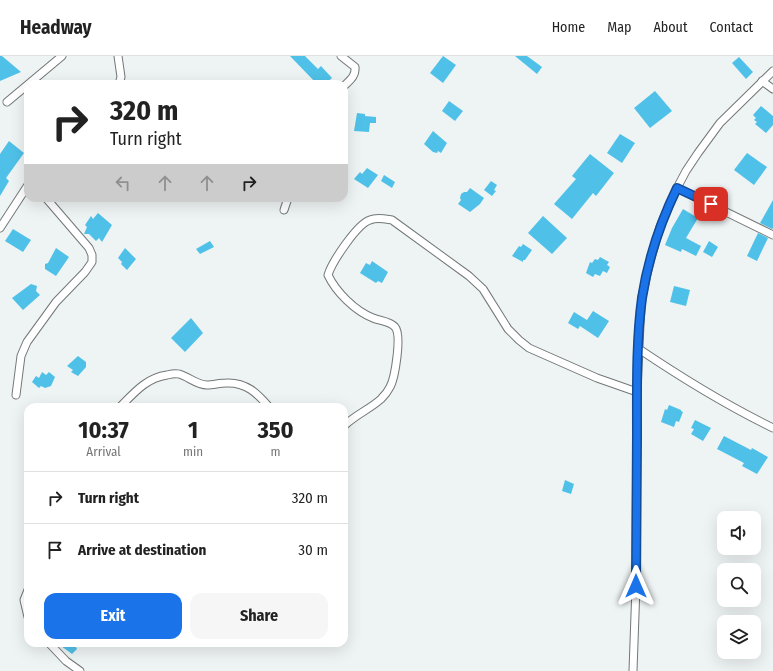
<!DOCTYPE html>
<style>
:root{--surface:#fff;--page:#f6f6f6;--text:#222;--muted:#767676;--line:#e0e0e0;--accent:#1a73e8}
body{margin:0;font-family:"Fira Sans Condensed",sans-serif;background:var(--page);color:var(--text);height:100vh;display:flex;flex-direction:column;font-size:15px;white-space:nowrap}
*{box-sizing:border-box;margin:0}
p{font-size:13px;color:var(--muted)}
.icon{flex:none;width:22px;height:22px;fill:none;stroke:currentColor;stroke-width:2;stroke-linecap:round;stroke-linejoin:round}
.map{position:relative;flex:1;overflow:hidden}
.panel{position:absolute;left:24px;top:347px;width:324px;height:244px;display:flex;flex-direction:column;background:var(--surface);border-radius:12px;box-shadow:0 4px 16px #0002}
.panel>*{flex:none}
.hud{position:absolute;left:24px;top:24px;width:324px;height:122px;border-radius:12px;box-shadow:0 4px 16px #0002;background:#fff;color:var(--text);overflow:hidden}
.controls{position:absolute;left:717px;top:455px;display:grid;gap:8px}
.controls a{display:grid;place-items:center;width:44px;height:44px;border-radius:8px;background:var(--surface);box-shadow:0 4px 16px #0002;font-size:20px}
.pin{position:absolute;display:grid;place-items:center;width:34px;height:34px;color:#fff;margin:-17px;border-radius:8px;box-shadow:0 2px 6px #0006}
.me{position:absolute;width:44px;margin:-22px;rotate:0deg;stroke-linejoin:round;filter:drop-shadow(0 0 3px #0008)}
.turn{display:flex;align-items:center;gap:14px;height:84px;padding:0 20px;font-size:18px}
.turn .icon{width:52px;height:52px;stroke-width:2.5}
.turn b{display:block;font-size:28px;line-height:34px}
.lanes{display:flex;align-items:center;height:38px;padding:0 20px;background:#0003;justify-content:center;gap:20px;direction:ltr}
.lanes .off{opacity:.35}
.eta{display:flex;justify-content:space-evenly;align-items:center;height:68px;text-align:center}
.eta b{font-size:24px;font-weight:700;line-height:28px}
.button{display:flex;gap:8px;margin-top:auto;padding:8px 20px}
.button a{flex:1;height:46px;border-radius:12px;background:var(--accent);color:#fff;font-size:16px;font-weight:700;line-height:46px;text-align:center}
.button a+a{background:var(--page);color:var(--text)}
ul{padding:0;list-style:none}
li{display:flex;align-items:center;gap:12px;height:52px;padding:0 20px;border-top:1px solid var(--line)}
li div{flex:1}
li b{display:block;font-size:15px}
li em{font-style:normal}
header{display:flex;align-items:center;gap:24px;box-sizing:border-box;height:56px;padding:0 20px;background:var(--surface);border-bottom:1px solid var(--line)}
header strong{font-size:19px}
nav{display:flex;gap:22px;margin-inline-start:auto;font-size:14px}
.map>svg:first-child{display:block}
.building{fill:#4fc1e8}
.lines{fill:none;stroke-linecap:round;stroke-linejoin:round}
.street-casing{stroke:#727777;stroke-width:9}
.street{stroke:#fff;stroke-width:7}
.route-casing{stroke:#114b97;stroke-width:10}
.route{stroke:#1a73e8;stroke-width:7}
</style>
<header>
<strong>Headway</strong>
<nav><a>Home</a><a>Map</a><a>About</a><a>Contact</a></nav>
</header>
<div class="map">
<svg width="773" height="615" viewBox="0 0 773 615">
<rect width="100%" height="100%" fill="#eef3f3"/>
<!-- building -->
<g class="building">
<polygon points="0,0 2,0 21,16 0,25"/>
<polygon points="290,0 305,0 318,13 321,10 332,22 325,28 317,28"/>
<polygon points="443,0 456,9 443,27 430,17"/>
<polygon points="515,0 527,0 542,11 537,18"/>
<polygon points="739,1 753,16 746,23 732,7"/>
<polygon points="655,35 672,55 650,72 634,52"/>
<polygon points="449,45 463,55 455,65 442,55"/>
<polygon points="761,50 773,60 773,69 766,77 755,68 757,66 754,64 756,62 753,59"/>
<polygon points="357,57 365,58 365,60 376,61 376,67 370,67 369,76 354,75"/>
<polygon points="433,75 447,87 441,97 438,95 437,97 433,96 424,88"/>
<polygon points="620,78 635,87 622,107 607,97"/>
<polygon points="9,85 24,97 6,122 9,125 0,140 0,98"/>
<polygon points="747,97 767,111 754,129 734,114"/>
<polygon points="590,98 614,117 596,140 593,137 572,163 554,148 576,123 572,120"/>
<polygon points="367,112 378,119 368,132 354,123 360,116 362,118"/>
<polygon points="384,119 395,126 392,132 381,125"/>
<polygon points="491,125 497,129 494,134 496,135 492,140 484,134"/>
<polygon points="470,132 484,142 480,148 470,156 458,148 461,144 460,142 461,138 464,136 467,136"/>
<polygon points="773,144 773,172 772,173 760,167"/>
<polygon points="683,153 698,162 686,182 701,190 696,200 682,193 681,196 665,189 672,172"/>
<polygon points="98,157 112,169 102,186 99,182 96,185 89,178 84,178 87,171 85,169 91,160 93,163"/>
<polygon points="543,160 567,182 552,198 528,177"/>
<polygon points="13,173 31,184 23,196 5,185"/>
<polygon points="758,177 768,182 757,205 747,200"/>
<polygon points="210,185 214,191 200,198 196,193"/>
<polygon points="709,185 718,191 712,201 703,196"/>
<polygon points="523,188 532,194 525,204 523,204 523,206 512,200 519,190 521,191"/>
<polygon points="56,192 69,201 56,220 45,213 45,208 48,207"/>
<polygon points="125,192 136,203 127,214 121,208 122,206 118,202"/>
<polygon points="600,201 609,206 607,209 610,211 607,217 603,215 600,220 595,218 593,221 586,217 590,206 592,207 595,203 598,204"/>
<polygon points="372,205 388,216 382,227 378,225 376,227 360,217 366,207 370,209"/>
<polygon points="31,228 37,230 36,235 40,239 23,254 12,242"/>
<polygon points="674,230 690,234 686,250 670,246"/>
<polygon points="593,255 609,265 598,282 580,270 578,273 568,267 574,256 587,264"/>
<polygon points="191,262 203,277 185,296 171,282"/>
<polygon points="78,300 86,306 86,311 78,320 71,316 73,314 67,310"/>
<polygon points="42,316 46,319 49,316 55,321 51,330 45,332 41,330 39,332 32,326 36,320 39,322"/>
<polygon points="669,349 681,354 681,355 683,356 679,366 676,365 674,371 661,366 665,353 667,354"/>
<polygon points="695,364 711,372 703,385 691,378 694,373 691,372"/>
<polygon points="724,380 751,394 752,392 768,401 757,418 742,410 744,407 717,393"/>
<polygon points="565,424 574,428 571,438 562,435"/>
<polygon points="57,587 74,587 77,593 72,598"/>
</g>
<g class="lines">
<defs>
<g id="street">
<polyline points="118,0 121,21 119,28"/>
<path d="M341,0L355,11C356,20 350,24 344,30"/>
<polyline points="762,25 773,33"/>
<polyline points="7,46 62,0"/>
<polyline points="677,132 773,179"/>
<polyline points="284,154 288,142"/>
<polyline points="0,172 28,129"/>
<path d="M639,293C682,322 726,349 773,372"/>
<polyline points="16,339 21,300 27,286 56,246 85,216 92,206 92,199 89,192 46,142"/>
<path d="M120,351C134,337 146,322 167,319C171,318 175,317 179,318C189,321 197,329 207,329C213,329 220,327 226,327C246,326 257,337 269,351"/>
<path d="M344,370C355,359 370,353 381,343C384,340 388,335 390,331C395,322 402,279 395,271C390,265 380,265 373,262C355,255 336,236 328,219C332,206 357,168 370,164C377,161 385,163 392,164L469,220L483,233L508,273L519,284L529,292L597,322L637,336"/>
<polyline points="28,534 24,544 28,561"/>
<polyline points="49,587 66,605 80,615"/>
<polyline points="633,615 636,530 637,336 640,268 642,241 649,209 660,171 677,132 686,115 698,97 720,67 773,15"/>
</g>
</defs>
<!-- street casing -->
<use href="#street" class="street-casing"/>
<!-- street -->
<use href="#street" class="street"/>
</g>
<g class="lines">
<defs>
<path id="route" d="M636,530C636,479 637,429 637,378C637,333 636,286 642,242C648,203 660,167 677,132L711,148"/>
</defs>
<!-- route casing -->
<use href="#route" class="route-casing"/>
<!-- route -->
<use href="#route" class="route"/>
</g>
</svg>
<div class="controls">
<a><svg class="icon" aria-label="sound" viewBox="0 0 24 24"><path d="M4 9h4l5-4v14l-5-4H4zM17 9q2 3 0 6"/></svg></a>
<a><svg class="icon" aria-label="search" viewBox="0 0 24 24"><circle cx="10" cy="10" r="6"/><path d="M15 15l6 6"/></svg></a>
<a><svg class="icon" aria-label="layers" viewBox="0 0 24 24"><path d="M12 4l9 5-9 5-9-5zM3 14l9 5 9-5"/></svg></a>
</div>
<div class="pin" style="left:711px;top:148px;background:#d93025"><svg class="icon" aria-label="arrive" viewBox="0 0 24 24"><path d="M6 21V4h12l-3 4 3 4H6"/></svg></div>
<svg class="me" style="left:636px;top:530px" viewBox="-20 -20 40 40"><path d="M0-17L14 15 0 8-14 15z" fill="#1a73e8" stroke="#fff" stroke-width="4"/></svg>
<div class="hud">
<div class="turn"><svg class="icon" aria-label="right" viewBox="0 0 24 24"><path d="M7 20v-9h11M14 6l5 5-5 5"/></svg><div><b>320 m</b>Turn right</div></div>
<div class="lanes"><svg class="icon off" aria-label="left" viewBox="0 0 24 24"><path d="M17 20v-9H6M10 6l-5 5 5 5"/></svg><svg class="icon off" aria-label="ahead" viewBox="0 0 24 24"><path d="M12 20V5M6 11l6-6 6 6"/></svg><svg class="icon off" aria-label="ahead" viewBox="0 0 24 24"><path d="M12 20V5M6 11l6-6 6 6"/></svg><svg class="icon" aria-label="right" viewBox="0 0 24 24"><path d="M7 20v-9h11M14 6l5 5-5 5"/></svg></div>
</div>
<section class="panel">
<div class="eta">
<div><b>10:37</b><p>Arrival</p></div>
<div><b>1</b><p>min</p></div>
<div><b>350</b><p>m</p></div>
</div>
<ul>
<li><svg class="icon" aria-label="right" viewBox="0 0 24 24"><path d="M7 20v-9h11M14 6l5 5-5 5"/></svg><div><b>Turn right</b></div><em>320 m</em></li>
<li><svg class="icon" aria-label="arrive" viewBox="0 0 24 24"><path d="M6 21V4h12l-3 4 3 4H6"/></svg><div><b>Arrive at destination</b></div><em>30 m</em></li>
</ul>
<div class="button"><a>Exit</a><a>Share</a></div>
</section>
</div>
